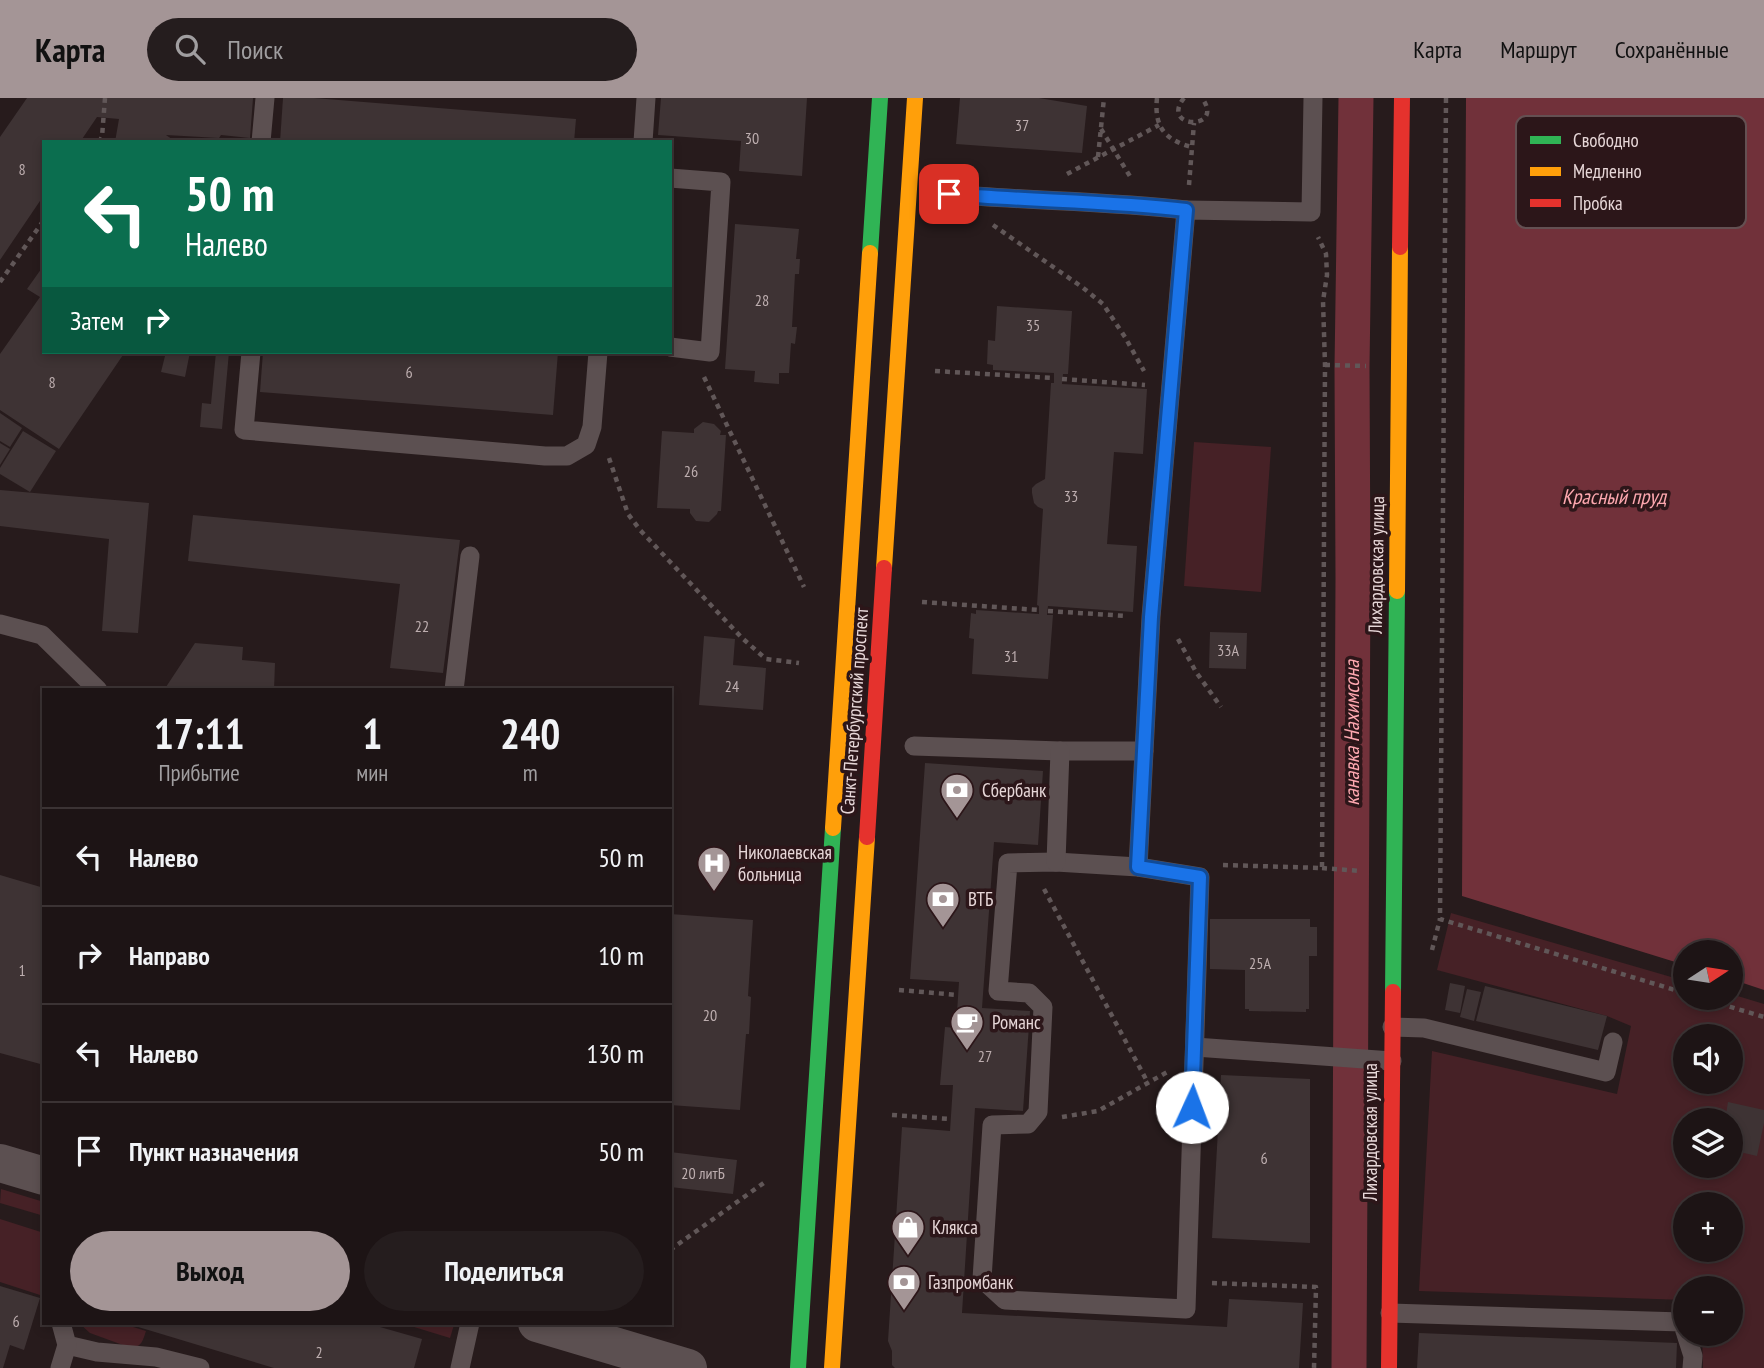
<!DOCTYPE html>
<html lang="ru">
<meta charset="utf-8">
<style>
:root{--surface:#1d1415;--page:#251d1e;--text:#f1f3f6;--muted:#a09ea0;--line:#3b3334;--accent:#a49596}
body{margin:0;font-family:"PT Sans Narrow",sans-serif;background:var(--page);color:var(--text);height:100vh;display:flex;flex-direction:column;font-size:26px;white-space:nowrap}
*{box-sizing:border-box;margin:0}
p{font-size:23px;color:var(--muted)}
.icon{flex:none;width:38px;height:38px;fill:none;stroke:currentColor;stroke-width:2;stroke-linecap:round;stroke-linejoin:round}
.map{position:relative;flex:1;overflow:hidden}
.side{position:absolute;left:42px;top:590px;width:630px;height:637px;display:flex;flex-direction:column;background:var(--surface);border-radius:0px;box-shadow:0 4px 10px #0003,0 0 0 2px var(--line)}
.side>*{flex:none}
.guide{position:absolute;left:42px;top:42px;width:630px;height:214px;border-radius:0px;box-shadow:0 4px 10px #0003,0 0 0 2px var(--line);background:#0b6e4f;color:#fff;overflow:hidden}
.needle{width:46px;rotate:78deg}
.fabs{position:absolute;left:1673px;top:842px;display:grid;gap:14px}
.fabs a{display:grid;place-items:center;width:70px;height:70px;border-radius:50%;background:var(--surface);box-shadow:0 4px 10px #0003,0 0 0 2px var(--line);font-size:35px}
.pin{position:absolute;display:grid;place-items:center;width:60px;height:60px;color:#fff;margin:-30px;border-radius:14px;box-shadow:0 4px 10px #0006}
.me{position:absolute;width:77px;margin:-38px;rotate:2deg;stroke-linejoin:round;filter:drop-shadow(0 0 5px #0008)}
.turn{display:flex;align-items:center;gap:24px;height:147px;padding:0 28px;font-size:32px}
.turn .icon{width:91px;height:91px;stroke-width:2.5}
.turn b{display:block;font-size:49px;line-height:60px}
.then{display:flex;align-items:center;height:66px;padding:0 28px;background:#0003;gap:14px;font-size:26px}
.eta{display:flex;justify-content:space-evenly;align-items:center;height:119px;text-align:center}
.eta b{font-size:42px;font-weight:700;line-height:49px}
.primary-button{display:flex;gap:14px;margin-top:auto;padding:14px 28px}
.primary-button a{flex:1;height:80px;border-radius:42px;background:var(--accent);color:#111;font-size:28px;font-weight:700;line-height:80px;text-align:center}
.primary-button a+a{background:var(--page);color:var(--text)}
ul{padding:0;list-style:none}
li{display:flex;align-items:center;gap:21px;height:98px;padding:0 28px;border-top:2px solid var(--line)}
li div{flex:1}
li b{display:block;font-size:26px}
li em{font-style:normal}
header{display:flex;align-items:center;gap:42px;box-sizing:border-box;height:98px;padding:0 35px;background:var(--accent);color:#111}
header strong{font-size:33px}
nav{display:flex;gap:38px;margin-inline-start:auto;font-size:24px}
.search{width:490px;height:63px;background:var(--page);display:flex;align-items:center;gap:18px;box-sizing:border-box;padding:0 24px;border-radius:38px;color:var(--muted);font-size:26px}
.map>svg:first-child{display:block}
.green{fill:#462126;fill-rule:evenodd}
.water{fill:#71313a}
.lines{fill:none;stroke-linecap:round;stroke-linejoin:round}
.canal{stroke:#71313a;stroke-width:35}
.building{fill:#3e3334}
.path{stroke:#615758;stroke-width:4.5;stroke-dasharray:5 5;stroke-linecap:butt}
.lane{stroke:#5c5051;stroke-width:19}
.street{stroke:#5c5051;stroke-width:38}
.fast{stroke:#30b455;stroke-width:16}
.slow{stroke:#ff9f0a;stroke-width:16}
.jam{stroke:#e5322d;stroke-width:16}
.route-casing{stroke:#114b97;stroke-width:18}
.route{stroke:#1a73e8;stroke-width:12}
.labels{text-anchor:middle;stroke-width:7;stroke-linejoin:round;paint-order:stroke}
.number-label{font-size:16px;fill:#bdaeaf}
.street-label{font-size:19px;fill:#e7d7d8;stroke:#2c1619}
.poi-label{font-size:19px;fill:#e7d7d8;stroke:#2c1619;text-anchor:start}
.water-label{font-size:21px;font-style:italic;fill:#fda7af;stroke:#2c1619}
.key{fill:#2c1619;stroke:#645052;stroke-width:2}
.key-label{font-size:19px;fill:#e7d7d8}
</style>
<header>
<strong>Карта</strong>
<div class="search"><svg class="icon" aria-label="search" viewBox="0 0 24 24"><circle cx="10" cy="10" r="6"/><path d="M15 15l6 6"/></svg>Поиск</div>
<nav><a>Карта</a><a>Маршрут</a><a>Сохранённые</a></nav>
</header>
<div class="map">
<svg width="1764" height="1270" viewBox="0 0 1764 1270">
<rect width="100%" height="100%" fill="#271b1c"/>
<!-- green -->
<g class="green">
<polygon points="1194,344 1271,349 1261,494 1184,488"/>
<path d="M1451,815L1685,883V900H1731V896L1764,906V1270H1703L1702,1236H1731V1190H1685V1202L1419,1193L1432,953L1617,996L1631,928L1607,918L1437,872ZM1685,938H1731V984H1685ZM1685,1022H1731V1068H1685ZM1685,1106H1731V1152H1685Z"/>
<polygon points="1,1091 44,1104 44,1118 0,1105"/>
<polygon points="0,1121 44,1135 44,1187 40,1197 0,1184"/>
<path d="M79,1225H120L146,1233C143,1242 142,1249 131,1250L90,1235Z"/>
<polygon points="401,1225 446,1225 454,1227 450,1240"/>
</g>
<!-- water -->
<polygon class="water" points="1466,0 1764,0 1764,892 1731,881 1731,854 1685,854 1685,867 1462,798"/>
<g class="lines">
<!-- canal -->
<polyline class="canal" points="1349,1270 1353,480 1352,269 1356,0"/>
</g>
<!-- building -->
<g class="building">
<polygon points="27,0 253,0 250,40 221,37 219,40 166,37 176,44 115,44 119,21 97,19 80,44 44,44 44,97 0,162 0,39"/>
<polygon points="283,0 314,0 576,21 574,44 280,44"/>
<polygon points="661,0 807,0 802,78 739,73 741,43 658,37"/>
<polygon points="960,0 1039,0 1087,8 1082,55 956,46"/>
<polygon points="735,126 799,131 796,161 800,161 799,176 795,176 792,229 797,229 795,246 791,245 789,275 779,275 779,286 754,284 755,273 725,271"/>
<polygon points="44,167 44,254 125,254 59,351 0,312 0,256 40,199 27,191"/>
<polygon points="997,208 1072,213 1068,276 1063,276 1062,286 1147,291 1143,356 1114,354 1107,446 1137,448 1133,514 1048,508 1047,517 1053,517 1048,581 972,576 974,541 969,540 971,515 976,516 976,512 1039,516 1039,508 1037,507 1043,411 1038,409 1034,405 1032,395 1032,390 1036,386 1045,381 1051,285 1054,285 1054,275 993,272 993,267 987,266 988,242 995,243"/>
<polygon points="166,254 190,254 185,279 161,274"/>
<polygon points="216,254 229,254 222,331 200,329 202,305 211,306"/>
<polygon points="263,254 558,254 553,317 260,294"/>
<polygon points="0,315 22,330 10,349 0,343"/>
<polygon points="703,324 714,326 721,333 720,337 726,337 721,413 718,413 717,416 709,424 696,423 690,415 690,411 657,410 662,333 694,335 694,331"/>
<polygon points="23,333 56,353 30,394 0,376 0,370"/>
<polygon points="0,345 10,351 0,367"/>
<polygon points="0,392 149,405 138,535 102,533 109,441 0,428"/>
<polygon points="193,417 460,442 443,575 390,570 400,486 188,463"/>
<polygon points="1210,534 1247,535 1246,571 1209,570"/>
<polygon points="704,538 735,541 733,567 766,570 763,612 699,607"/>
<polygon points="195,545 243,549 242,562 275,565 274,592 164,592"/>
<polygon points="925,665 1043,673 1038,747 994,744 982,910 1030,913 1023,1013 975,1010 962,1215 1227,1229 1229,1201 1303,1205 1299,1270 895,1270 892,1267 892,1253 888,1243 902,1029 950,1033 953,987 940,987 945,929 956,930 959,884 910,881"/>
<polygon points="0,777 44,790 44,967 0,955"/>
<polygon points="670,816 753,822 748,898 751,899 749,936 746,936 740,1012 670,1007"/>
<polygon points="1210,821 1310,821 1310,829 1317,829 1317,858 1309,858 1309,911 1306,911 1306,914 1249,913 1249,911 1245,911 1245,872 1210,871"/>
<polygon points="1450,885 1465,888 1460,915 1445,912"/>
<polygon points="1485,888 1607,918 1598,952 1476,923"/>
<polygon points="1467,891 1481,894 1474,923 1460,919"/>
<polygon points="1221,977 1310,981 1310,1145 1212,1140"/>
<polygon points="1728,1004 1764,1012 1764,1025 1757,1058 1731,1052 1731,1022 1725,1022"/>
<polygon points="670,1054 737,1062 733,1096 670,1089"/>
<polygon points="0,1188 40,1200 24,1252 10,1247 3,1270 0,1270"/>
<polygon points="125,1225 366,1225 422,1241 414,1270 274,1270"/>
<polygon points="1419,1235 1677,1245 1676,1270 1417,1270"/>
</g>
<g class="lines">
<!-- path -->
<g class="path">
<path d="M1157,0C1154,28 1164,42 1192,49"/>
<path d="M1184,0C1159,31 1226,33 1202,0"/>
<polyline points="1446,0 1440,821 1685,895"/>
<polyline points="1101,31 1131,80"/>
<polyline points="99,44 102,39 105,0"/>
<polyline points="1098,59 1104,0"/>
<polyline points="1067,76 1159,27"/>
<polyline points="1189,87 1194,25"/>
<polyline points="993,127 1082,189 1103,206 1125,239 1144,273"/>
<polyline points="0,184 44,122"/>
<polyline points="1325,267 1366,268"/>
<polyline points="935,273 1054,280"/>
<polyline points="704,279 804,489"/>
<polyline points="1062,281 1145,287"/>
<polyline points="609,360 628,416 640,432 742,540 766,561 799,565"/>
<polyline points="922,504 1039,512"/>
<polyline points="1048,513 1127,518"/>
<polyline points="1178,541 1196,574 1221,609"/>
<polyline points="1223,767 1322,770 1325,267 1323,203 1327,177 1326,156 1318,139"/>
<polyline points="1322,770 1360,773"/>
<polyline points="1044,791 1148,985"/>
<polyline points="1432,852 1440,821"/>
<polyline points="899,892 958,897"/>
<polyline points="1701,900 1764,919"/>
<polyline points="892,1017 950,1021"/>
<polyline points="1062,1019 1098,1013 1169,973"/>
<polyline points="670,1152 765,1084"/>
<polyline points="1212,1185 1316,1189 1314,1270"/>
</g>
<!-- lane -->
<g class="lane">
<polyline points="261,44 265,0"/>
<polyline points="643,44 646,0"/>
<polyline points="670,80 721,84 710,254 670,249"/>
<path d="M949,96C1028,103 1108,103 1186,112"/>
<polyline points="251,254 244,332 545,358 567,358 586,347 592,329 598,254"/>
<polyline points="0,526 42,537 98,592"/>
<polyline points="454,592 470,458"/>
<polyline points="914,648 1060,653 1144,653"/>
<polygon points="1056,764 1138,769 1200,779 1186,1211 1005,1202 982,1181 992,1027 1028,1026 1038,1014 1043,909 1029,895 998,893 1008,765"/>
<polyline points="1056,764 1060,653"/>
<polyline points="1138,769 1151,519 1186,112 1311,114 1313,0"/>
<polyline points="1392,929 1424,930 1606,974 1613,944"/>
<polyline points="1195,949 1392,963"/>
<polyline points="1390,1215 1682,1224 1685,1233"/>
<polyline points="1686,1236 1693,1258 1692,1270"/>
<polyline points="67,1247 97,1254 156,1259 200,1270"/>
<polyline points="60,1270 67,1247 61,1225"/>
<polyline points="460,1270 470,1225"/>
</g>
<!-- street -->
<g class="street">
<polyline points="0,1065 44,1078"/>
<polyline points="537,1225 688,1270"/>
</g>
<!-- fast -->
<g class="fast">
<polyline points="870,155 880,0"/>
<polyline points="1393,894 1397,493"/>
<polyline points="798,1270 833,730"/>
</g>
<!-- slow -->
<g class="slow">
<polyline points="884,470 915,0"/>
<polyline points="1397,493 1400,149"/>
<polyline points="833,730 870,155"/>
<polyline points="832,1270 867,739"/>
</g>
<!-- jam -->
<g class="jam">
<polyline points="1400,149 1402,0"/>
<polyline points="867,739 884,470"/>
<polyline points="1389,1270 1393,894"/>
</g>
</g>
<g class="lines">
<defs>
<path id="route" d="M949,96C1028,103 1108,103 1186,112L1151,519L1138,769L1200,779L1192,1009"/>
</defs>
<!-- route casing -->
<use href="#route" class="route-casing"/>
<!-- route -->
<use href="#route" class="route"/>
</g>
<!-- icons -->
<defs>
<symbol id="bank-pin" viewBox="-11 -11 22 30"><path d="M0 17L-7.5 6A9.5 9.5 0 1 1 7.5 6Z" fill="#a49596" stroke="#2c1619"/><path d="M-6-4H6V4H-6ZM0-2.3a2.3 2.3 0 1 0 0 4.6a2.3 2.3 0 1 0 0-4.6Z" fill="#fff"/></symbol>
<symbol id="hospital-pin" viewBox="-11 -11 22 30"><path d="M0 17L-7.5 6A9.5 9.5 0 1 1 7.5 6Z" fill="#a49596" stroke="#2c1619"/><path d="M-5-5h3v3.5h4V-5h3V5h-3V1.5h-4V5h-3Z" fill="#fff"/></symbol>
<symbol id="cafe-pin" viewBox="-11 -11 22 30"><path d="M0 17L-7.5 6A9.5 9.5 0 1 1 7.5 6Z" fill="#a49596" stroke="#2c1619"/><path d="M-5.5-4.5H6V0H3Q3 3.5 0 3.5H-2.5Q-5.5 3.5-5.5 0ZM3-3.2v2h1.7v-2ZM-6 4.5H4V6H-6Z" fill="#fff"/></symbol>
<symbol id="shop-pin" viewBox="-11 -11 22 30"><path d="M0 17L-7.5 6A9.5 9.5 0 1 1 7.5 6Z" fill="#a49596" stroke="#2c1619"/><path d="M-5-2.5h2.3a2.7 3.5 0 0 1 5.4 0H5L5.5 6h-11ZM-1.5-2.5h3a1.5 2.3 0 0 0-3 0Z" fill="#fff"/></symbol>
</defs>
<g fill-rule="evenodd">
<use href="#bank-pin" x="938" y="673" width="38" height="52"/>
<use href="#hospital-pin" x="695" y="746" width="38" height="52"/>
<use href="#bank-pin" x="924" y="782" width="38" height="52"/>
<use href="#cafe-pin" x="948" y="905" width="38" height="52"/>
<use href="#shop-pin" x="889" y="1110" width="38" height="52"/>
<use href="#bank-pin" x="885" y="1165" width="38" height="52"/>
</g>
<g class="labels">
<!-- number labels -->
<g class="number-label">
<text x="1022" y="33">37</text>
<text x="752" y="46">30</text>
<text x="22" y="77">8</text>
<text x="762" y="208">28</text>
<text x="1033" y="233">35</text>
<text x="409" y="280">6</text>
<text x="52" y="290">8</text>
<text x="691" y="379">26</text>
<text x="1071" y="404">33</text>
<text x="422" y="534">22</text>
<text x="1228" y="558">33А</text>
<text x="1011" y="564">31</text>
<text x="732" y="594">24</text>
<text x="1260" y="871">25А</text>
<text x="22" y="878">1</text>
<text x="710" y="923">20</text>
<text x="985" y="964">27</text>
<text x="1264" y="1066">6</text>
<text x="703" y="1081">20 литБ</text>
<text x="16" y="1229">6</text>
<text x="319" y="1260">2</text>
</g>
<!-- street labels -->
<g class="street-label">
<text transform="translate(1376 467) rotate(-89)" y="7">Лихардовская улица</text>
<text transform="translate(854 613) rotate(-86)" y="7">Санкт-Петербургский проспект</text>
<text transform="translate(1370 1034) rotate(-90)" y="7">Лихардовская улица</text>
</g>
<!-- poi labels -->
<g class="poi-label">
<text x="982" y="699">Сбербанк</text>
<text x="738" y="761">Николаевская<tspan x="738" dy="22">больница</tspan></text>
<text x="968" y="808">ВТБ</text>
<text x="992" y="931">Романс</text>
<text x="932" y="1136">Клякса</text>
<text x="928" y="1191">Газпромбанк</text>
</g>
<!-- water labels -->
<g class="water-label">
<text x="1614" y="406">Красный пруд</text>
<text transform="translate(1352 635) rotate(-90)" y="7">канавка Нахимсона</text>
</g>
</g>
<!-- legend -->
<rect x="1516" y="18" width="230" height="112" rx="10" class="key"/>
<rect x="1530" y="38" width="31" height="8" fill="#30b455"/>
<rect x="1530" y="69" width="31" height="9" fill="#ff9f0a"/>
<rect x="1530" y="101" width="31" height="8" fill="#e5322d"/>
<g class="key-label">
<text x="1573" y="49">Свободно</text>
<text x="1573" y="80">Медленно</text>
<text x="1573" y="112">Пробка</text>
</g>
</svg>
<div class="fabs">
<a><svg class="needle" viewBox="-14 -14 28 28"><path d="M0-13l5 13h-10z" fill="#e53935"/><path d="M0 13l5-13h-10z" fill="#a09ea0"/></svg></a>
<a><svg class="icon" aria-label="sound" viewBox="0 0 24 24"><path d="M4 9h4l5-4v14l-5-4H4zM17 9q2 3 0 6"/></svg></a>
<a><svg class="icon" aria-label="layers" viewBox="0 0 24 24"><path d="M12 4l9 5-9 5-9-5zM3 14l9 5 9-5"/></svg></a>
<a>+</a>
<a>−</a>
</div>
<div class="pin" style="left:949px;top:96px;background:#d93025"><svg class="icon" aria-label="arrive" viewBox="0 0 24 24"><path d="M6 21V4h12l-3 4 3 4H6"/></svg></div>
<svg class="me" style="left:1192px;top:1009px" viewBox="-20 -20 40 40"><circle r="19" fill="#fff"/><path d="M0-13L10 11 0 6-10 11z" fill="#1a73e8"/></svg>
<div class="guide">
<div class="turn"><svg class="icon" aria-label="left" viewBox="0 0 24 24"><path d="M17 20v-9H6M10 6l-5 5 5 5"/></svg><div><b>50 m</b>Налево</div></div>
<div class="then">Затем<svg class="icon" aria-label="right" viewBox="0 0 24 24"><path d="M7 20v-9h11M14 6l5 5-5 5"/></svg></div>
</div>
<section class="side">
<div class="eta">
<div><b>17:11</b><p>Прибытие</p></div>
<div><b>1</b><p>мин</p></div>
<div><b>240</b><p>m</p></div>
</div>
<ul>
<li><svg class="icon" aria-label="left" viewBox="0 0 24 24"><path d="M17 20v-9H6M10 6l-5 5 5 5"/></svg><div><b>Налево</b></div><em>50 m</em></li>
<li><svg class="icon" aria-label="right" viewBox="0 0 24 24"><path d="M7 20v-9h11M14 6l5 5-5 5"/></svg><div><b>Направо</b></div><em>10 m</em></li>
<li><svg class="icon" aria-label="left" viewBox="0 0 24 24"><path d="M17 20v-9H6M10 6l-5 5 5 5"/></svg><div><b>Налево</b></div><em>130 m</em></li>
<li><svg class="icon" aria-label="arrive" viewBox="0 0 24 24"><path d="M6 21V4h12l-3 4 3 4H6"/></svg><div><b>Пункт назначения</b></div><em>50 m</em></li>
</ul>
<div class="primary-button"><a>Выход</a><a>Поделиться</a></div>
</section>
</div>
